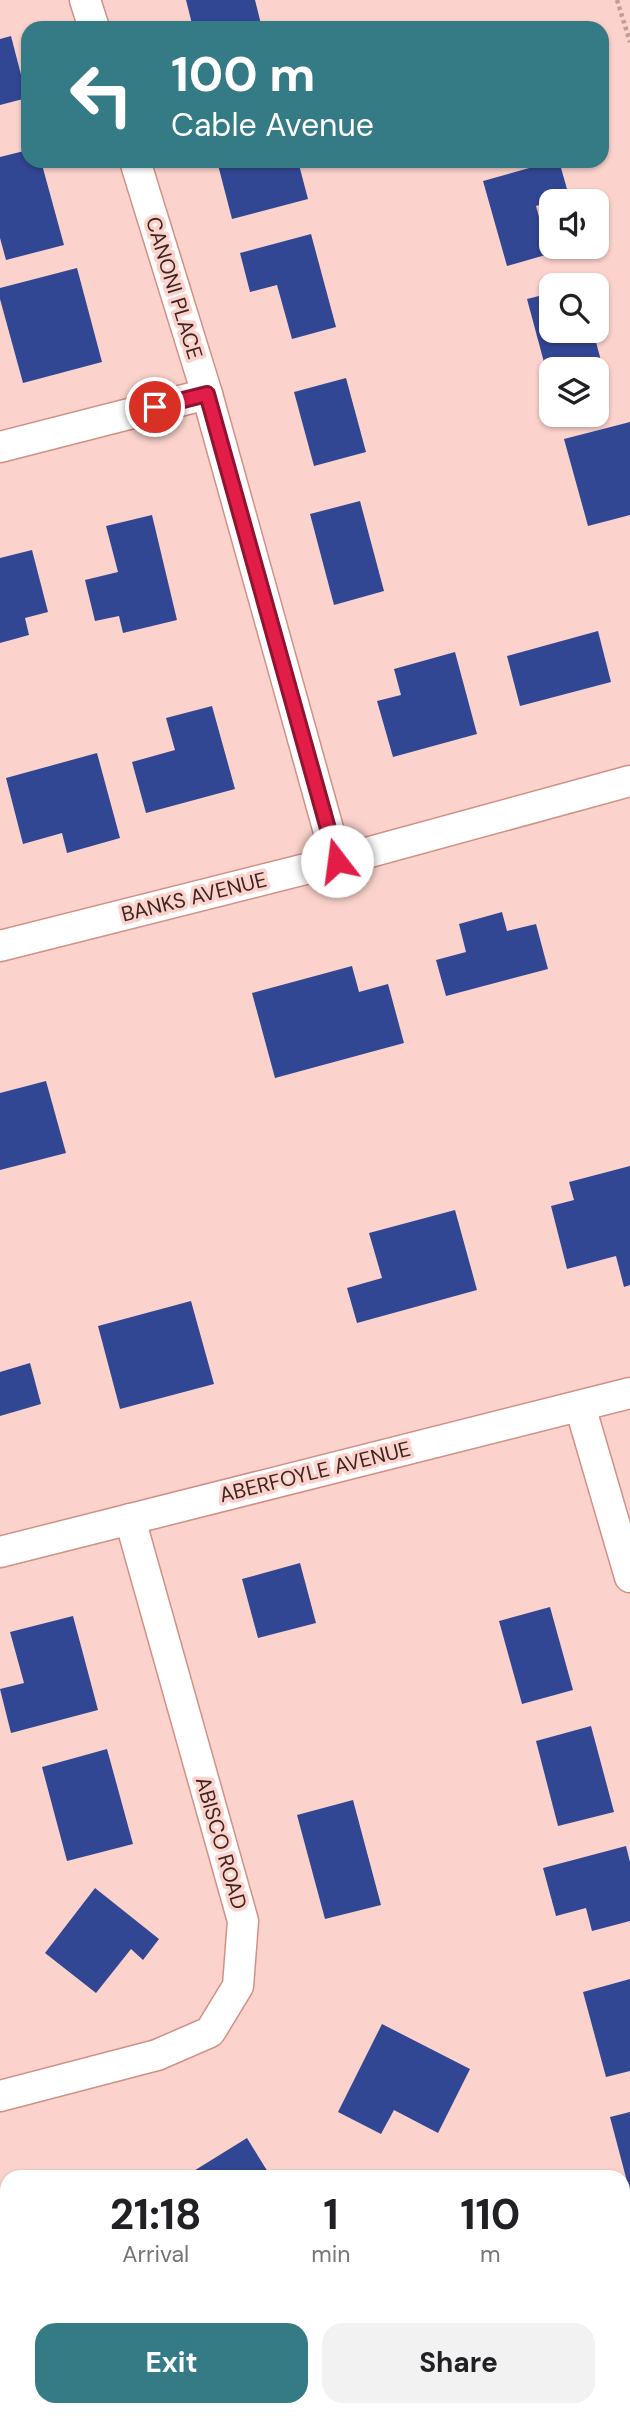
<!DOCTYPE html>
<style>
:root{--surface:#fff;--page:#f2f2f2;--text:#202124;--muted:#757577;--accent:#347b86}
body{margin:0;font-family:"DM Sans",sans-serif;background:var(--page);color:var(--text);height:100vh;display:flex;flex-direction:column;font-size:26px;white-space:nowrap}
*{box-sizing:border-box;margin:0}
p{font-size:23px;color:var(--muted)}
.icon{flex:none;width:38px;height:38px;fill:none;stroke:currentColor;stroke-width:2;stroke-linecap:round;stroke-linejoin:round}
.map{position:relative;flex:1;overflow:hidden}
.side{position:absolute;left:0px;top:2170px;width:630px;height:247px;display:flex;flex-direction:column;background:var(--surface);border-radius:21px 21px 0 0;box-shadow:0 2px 5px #0004}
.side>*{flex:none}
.hud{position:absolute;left:21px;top:21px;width:588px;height:147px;border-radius:21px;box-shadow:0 2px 5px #0004;background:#347b86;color:#fff;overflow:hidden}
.tools{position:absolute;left:539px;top:189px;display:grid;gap:14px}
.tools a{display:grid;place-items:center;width:70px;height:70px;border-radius:14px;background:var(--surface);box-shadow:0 2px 5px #0004;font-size:35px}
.pin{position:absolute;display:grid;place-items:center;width:60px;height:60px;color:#fff;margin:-30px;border:4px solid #fff;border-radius:50%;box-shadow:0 2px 7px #0007}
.me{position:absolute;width:77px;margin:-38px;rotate:345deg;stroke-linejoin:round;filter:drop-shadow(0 0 5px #0008)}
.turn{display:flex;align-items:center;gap:24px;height:147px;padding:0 35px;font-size:32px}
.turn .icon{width:91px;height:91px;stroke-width:2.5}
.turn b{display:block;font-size:49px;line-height:60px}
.eta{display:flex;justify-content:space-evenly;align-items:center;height:119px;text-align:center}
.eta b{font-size:42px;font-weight:700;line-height:49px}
.cta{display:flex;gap:14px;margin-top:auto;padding:14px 35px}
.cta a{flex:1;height:80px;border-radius:21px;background:var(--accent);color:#fff;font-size:28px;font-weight:700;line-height:80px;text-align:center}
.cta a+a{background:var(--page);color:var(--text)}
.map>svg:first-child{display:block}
.building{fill:#324794}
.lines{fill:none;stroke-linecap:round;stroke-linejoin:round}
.minor-casing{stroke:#d09086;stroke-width:33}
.path{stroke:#c19c96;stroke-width:4.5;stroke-dasharray:3.5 3.5;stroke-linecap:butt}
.minor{stroke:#fff;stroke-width:30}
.route-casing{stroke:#92132f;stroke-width:18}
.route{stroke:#e11d48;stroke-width:12}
.labels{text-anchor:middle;stroke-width:7;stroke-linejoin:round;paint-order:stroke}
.street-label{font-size:21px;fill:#3e2420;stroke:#fcd3cc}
</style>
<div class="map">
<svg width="630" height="2416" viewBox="0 0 630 2416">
<rect width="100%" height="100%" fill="#fcd3cc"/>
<!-- building -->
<g class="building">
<polygon points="186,0 255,0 262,28 193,28"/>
<polygon points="11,36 27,98 0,105 0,39"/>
<polygon points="28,150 28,161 41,161 64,245 6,260 0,238 0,157"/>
<polygon points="217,161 298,161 308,199 232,219"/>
<polygon points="554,161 559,161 569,196 536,206 549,254 507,266 483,181"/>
<polygon points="311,234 336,327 292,339 277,285 250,292 240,253"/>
<polygon points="77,268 102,362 23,383 0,299 0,288"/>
<polygon points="551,293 551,331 593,331 606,379 597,381 597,369 559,369 557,362 545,366 527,299"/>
<polygon points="346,378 366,452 314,466 294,392"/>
<polygon points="630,422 630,515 588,526 564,439"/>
<polygon points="360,501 384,591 334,605 310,514"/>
<polygon points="152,515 177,620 123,633 119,616 95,621 85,580 118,572 106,526"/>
<polygon points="32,550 48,612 25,618 29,635 0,643 0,558"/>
<polygon points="598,631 611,682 520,706 507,656"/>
<polygon points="455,652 477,734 393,757 377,701 401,695 394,669"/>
<polygon points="212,706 235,789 146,813 132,762 175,750 166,718"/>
<polygon points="97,753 120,838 67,853 62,833 23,844 6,778"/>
<polygon points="502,912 507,931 536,924 548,969 446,996 436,960 466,952 459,924"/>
<polygon points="352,966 359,992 388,984 404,1043 275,1078 252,993"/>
<polygon points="46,1081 66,1153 0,1170 0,1093"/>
<polygon points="630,1166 630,1285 624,1287 616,1256 567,1269 551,1206 574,1200 569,1182"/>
<polygon points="455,1210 477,1290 357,1323 347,1288 382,1278 369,1233"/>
<polygon points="191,1301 214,1384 120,1409 98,1326"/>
<polygon points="30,1363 41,1404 0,1416 0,1372"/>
<polygon points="300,1563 316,1623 258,1638 242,1579"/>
<polygon points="550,1607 573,1690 522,1704 499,1621"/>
<polygon points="73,1616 98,1710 11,1733 0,1689 24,1683 10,1632"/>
<polygon points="591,1726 614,1812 558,1826 536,1741"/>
<polygon points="107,1749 133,1844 67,1861 42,1767"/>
<polygon points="353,1800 381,1905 325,1919 297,1815"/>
<polygon points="626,1846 630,1862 630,1921 592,1931 586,1908 556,1916 543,1868"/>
<polygon points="95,1888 159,1939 143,1960 131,1949 96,1993 45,1953"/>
<polygon points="630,1979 630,2071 606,2077 583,1992"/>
<polygon points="382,2024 470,2069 438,2133 394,2110 381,2134 338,2112"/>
<polygon points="630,2112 630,2188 629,2189 610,2117"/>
<polygon points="247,2138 271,2177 184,2177"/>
<polygon points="7,2197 7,2250 6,2251 0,2228 0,2199"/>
<polygon points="72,2410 82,2410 83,2416 52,2416"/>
<polygon points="203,2410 264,2410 265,2416 182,2416"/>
<polygon points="293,2410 382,2410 384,2416 294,2416"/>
</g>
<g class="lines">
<defs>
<g id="minor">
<polyline points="85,0 94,28"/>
<polyline points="135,161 207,394 337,861"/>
<polyline points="0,447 207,394"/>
<polyline points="0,946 337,861 630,781"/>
<polyline points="580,1406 630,1577"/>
<polyline points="0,1552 630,1393"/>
<polyline points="0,2096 157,2055 210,2032 238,1986 243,1921 130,1519"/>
</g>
</defs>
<!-- minor casing -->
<use href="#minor" class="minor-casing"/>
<!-- path -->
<polyline class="path" points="617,0 630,42"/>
<!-- minor -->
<use href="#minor" class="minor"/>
</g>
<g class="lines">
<defs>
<polyline id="route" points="155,407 207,394 337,861"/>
</defs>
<!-- route casing -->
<use href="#route" class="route-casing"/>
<!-- route -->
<use href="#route" class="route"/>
</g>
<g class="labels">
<!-- street labels -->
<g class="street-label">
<text transform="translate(174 288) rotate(73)" y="7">CANONI PLACE</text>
<text transform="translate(194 897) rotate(-14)" y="7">BANKS AVENUE</text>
<text transform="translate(315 1472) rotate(-14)" y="7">ABERFOYLE AVENUE</text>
<text transform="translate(221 1843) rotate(74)" y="7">ABISCO ROAD</text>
</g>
</g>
</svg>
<div class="tools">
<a><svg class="icon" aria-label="sound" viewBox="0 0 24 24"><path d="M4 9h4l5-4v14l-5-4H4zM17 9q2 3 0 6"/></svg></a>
<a><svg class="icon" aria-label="search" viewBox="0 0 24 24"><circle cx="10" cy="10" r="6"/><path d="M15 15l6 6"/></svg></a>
<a><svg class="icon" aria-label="layers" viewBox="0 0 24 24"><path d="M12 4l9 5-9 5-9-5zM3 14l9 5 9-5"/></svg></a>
</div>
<div class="pin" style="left:155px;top:407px;background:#d93025"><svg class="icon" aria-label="arrive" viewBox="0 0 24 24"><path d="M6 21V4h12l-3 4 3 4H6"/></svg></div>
<svg class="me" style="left:337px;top:861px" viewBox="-20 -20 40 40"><circle r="19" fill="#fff"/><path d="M0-13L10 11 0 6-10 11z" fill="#e11d48"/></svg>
<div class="hud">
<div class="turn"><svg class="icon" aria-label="left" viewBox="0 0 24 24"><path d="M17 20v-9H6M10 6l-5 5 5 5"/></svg><div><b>100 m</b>Cable Avenue</div></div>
</div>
<section class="side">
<div class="eta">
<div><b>21:18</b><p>Arrival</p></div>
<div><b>1</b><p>min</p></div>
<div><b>110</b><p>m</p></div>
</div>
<div class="cta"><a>Exit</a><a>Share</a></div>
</section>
</div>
